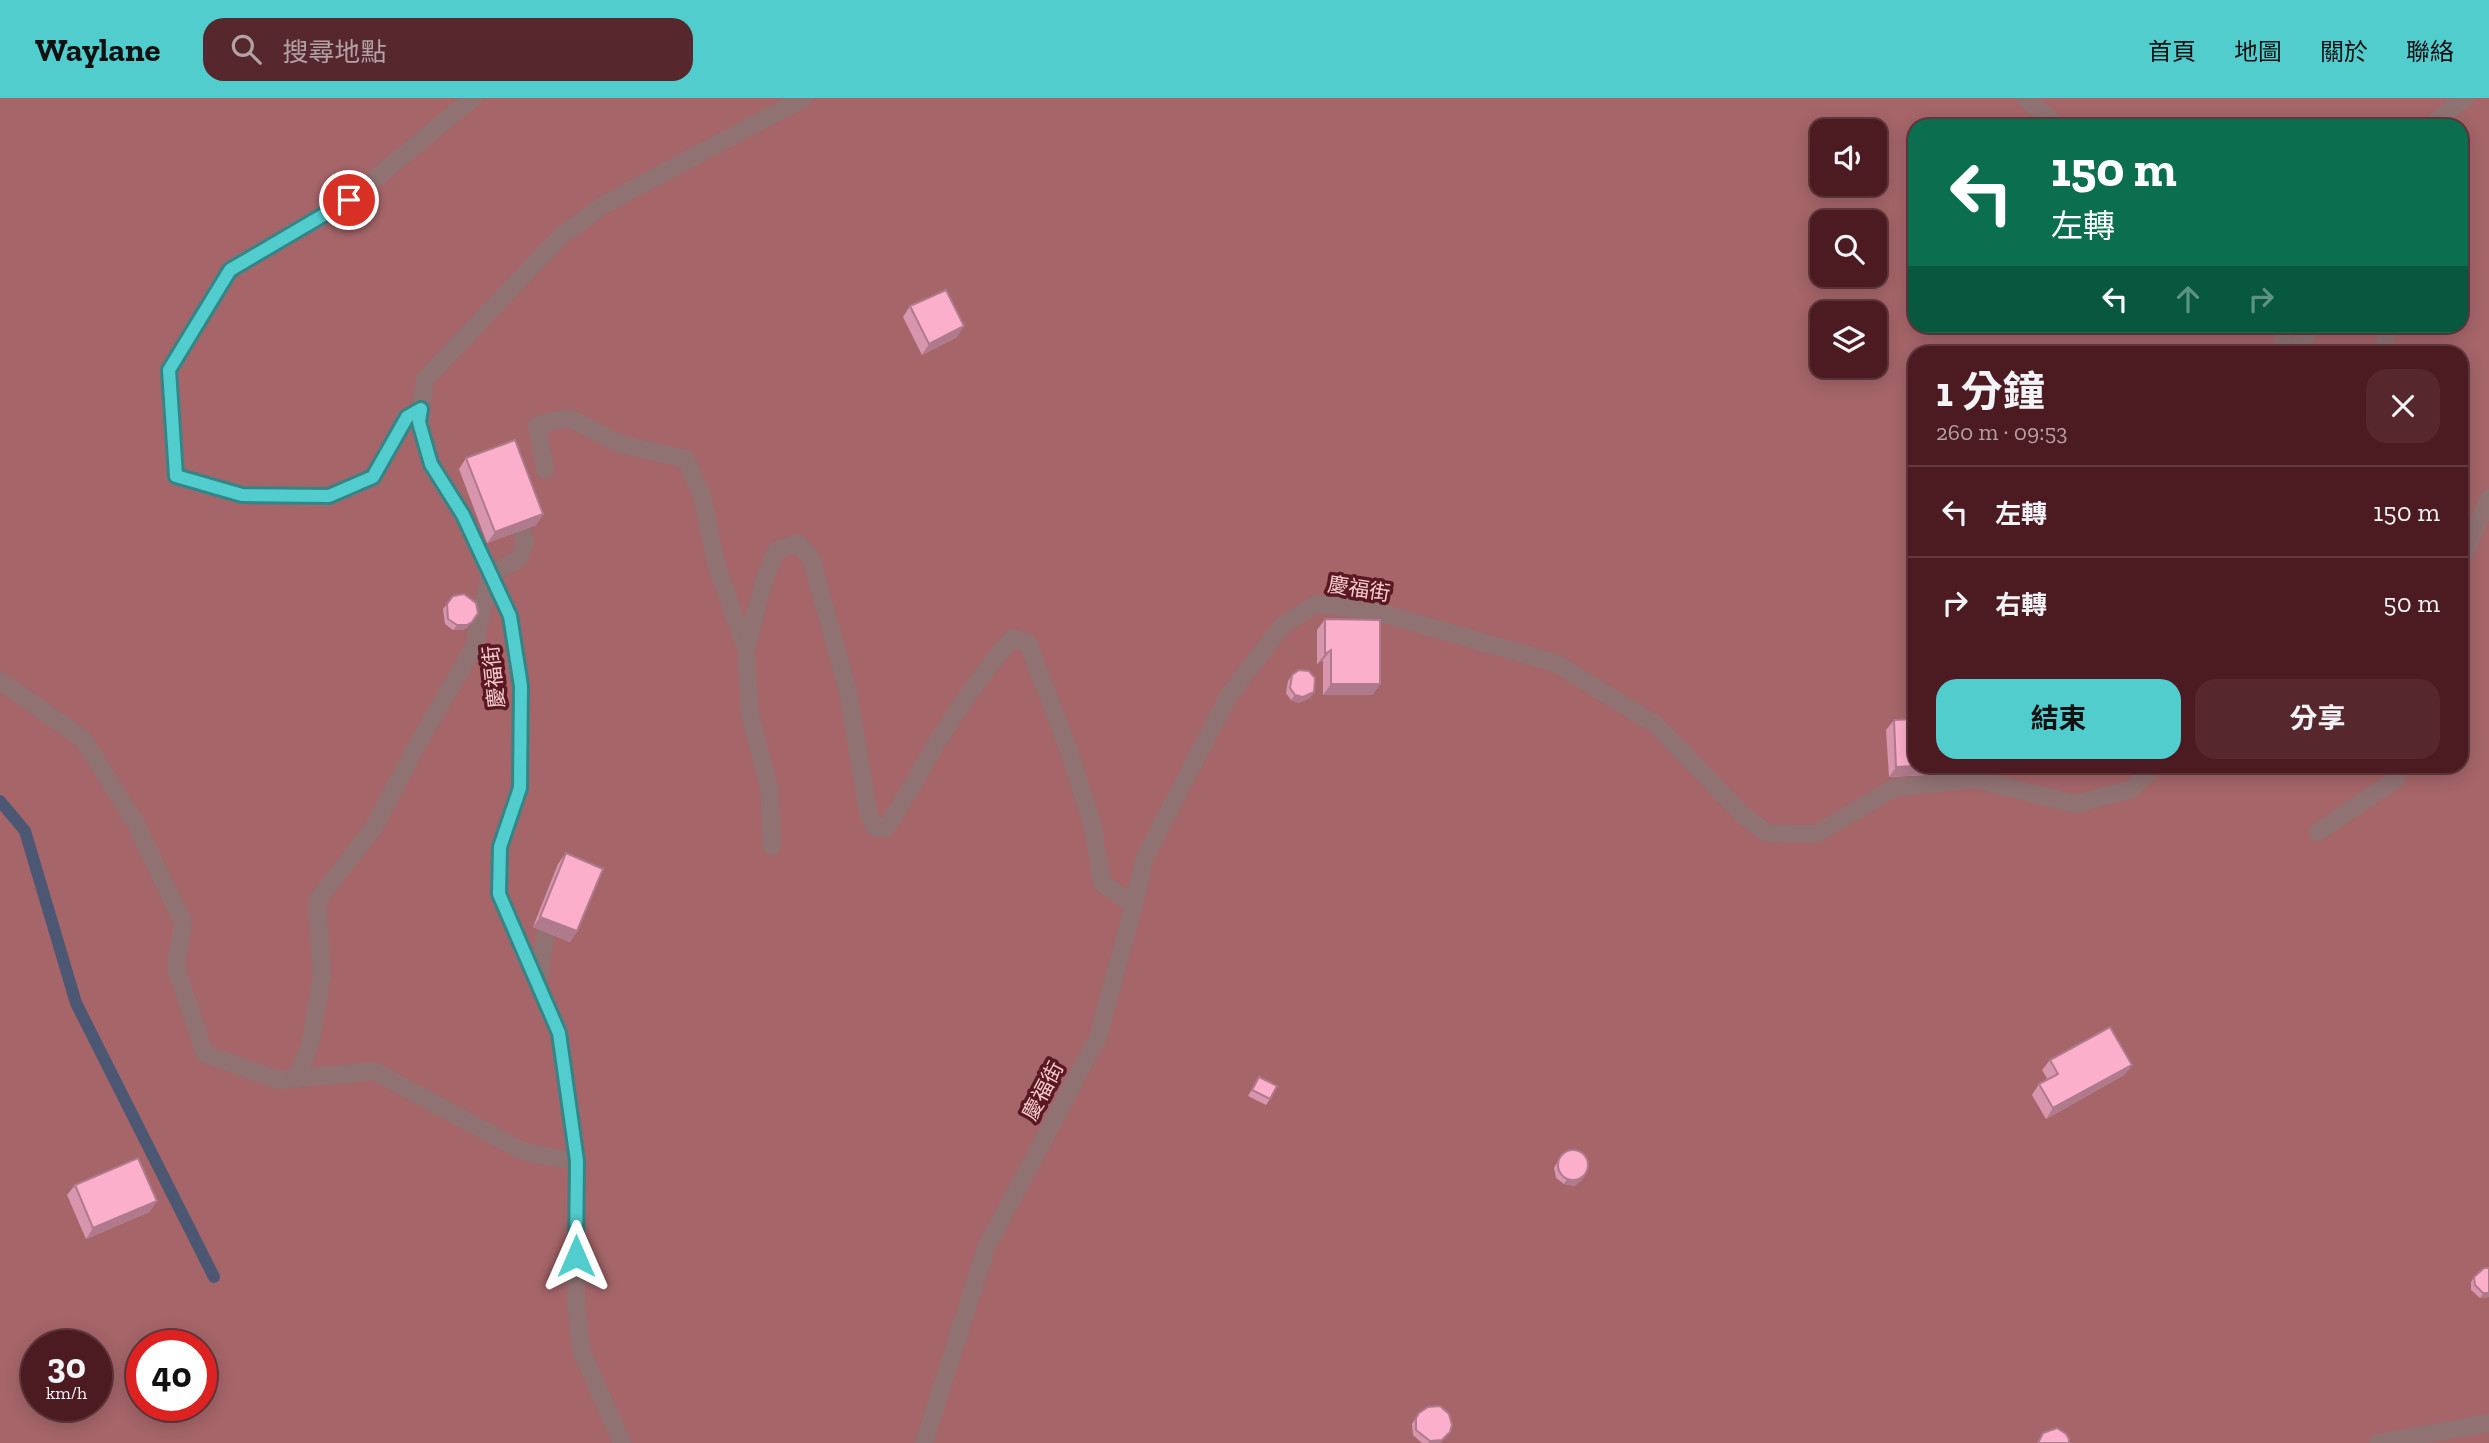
<!DOCTYPE html>
<html lang="zh-TW">
<meta charset="utf-8">
<style>
:root{--surface:#4c1b21;--page:#56282e;--text:#f1f3f6;--muted:#b2a1a5;--line:#63393f;--accent:#52cdce}
body{margin:0;font-family:"Zilla Slab","Noto Sans TC",serif;background:var(--page);color:var(--text);height:100vh;display:flex;flex-direction:column;font-size:26px;white-space:nowrap}
*{box-sizing:border-box;margin:0}
p{font-size:23px;color:var(--muted)}
.icon{flex:none;width:38px;height:38px;fill:none;stroke:currentColor;stroke-width:2;stroke-linecap:round;stroke-linejoin:round}
.map{position:relative;flex:1;overflow:hidden}
.sheet{position:absolute;left:1908px;top:248px;width:560px;height:427px;display:flex;flex-direction:column;background:var(--surface);border-radius:21px;box-shadow:0 4px 18px #0003,0 0 0 2px var(--line)}
.sheet>*{flex:none}
.banner{position:absolute;left:1908px;top:21px;width:560px;height:214px;border-radius:21px;box-shadow:0 4px 18px #0003,0 0 0 2px var(--line);background:#0b6e4f;color:#fff;overflow:hidden}
.fabs{position:absolute;left:1810px;top:21px;display:grid;gap:14px}
.fabs a{display:grid;place-items:center;width:77px;height:77px;border-radius:14px;background:var(--surface);box-shadow:0 4px 18px #0003,0 0 0 2px var(--line);font-size:35px}
.speed{position:absolute;left:21px;top:1232px;display:flex;gap:14px;font-size:35px;font-weight:700;text-align:center}
.speed>*{display:grid;place-content:center;width:91px;height:91px;border-radius:50%;background:var(--surface);box-shadow:0 4px 18px #0003,0 0 0 2px var(--line);line-height:1}
.speed small{font-size:18px;font-weight:400}
.speed .limit{border:10px solid #d22;background:#fff;color:#111}
.pin{position:absolute;display:grid;place-items:center;width:60px;height:60px;color:#fff;margin:-30px;border:4px solid #fff;border-radius:50%;box-shadow:0 2px 7px #0007}
.me{position:absolute;width:77px;margin:-38px;rotate:0deg;stroke-linejoin:round;filter:drop-shadow(0 0 5px #0008)}
.turn{display:flex;align-items:center;gap:24px;height:147px;padding:0 28px;font-size:32px}
.turn .icon{width:91px;height:91px;stroke-width:2.5}
.turn b{display:block;font-size:49px;line-height:60px}
.lanes{display:flex;align-items:center;height:66px;padding:0 28px;background:#0003;justify-content:center;gap:35px;direction:ltr}
.lanes .off{opacity:.35}
.round{display:grid;place-items:center;flex:none;width:74px;height:74px;border-radius:21px;background:var(--page)}
.headline{display:flex;align-items:center;justify-content:space-between;height:119px;padding:0 28px}
h1{font-size:42px;font-weight:700;line-height:52px}
.cta{display:flex;gap:14px;margin-top:auto;padding:14px 28px}
.cta a{flex:1;height:80px;border-radius:21px;background:var(--accent);color:#111;font-size:28px;font-weight:700;line-height:80px;text-align:center}
.cta a+a{background:var(--page);color:var(--text)}
ul{padding:0;list-style:none}
li{display:flex;align-items:center;gap:21px;height:91px;padding:0 28px;border-top:2px solid var(--line)}
li div{flex:1}
li b{display:block;font-size:26px}
li em{font-style:normal}
header{display:flex;align-items:center;gap:42px;box-sizing:border-box;height:98px;padding:0 35px;background:var(--accent);color:#111}
header strong{font-size:33px}
nav{display:flex;gap:38px;margin-inline-start:auto;font-size:24px}
.search{width:490px;height:63px;background:var(--page);display:flex;align-items:center;gap:18px;box-sizing:border-box;padding:0 24px;border-radius:21px;color:var(--muted);font-size:26px}
.map>svg:first-child{display:block}
.forest{fill:#a56569;fill-rule:evenodd}
.lines{fill:none;stroke-linecap:round;stroke-linejoin:round}
.stream{stroke:#4c5773;stroke-width:12}
.minor{stroke:#907273;stroke-width:18}
.wall{fill:#d896ae}
.shaded-wall{fill:#b07a8d}
.building{fill:#fbafca;stroke:#b07a8d;stroke-width:2}
.route-casing{stroke:#358586;stroke-width:18}
.route{stroke:#52cdce;stroke-width:12}
.labels{text-anchor:middle;stroke-width:7;stroke-linejoin:round;paint-order:stroke}
.street-label{font-size:21px;fill:#f5cbcc;stroke:#5a1822}
</style>
<header>
<strong>Waylane</strong>
<div class="search"><svg class="icon" aria-label="search" viewBox="0 0 24 24"><circle cx="10" cy="10" r="6"/><path d="M15 15l6 6"/></svg>搜尋地點</div>
<nav><a>首頁</a><a>地圖</a><a>關於</a><a>聯絡</a></nav>
</header>
<div class="map">
<svg width="2489" height="1345" viewBox="0 0 2489 1345">
<rect width="100%" height="100%" fill="#66242c"/>
<!-- forest -->
<path class="forest" d="M0,0H2489V1345H0ZM1914,28H2460V228H1914ZM1822,33H1874V86H1822ZM1822,124H1874V177H1822ZM1822,215H1874V268H1822ZM1914,256H2460V668H1914ZM37,1248H96V1307H37ZM142,1248H201V1307H142Z"/>
<g class="lines">
<!-- stream -->
<polyline class="stream" points="0,703 25,733 76,905 214,1179"/>
<!-- minor -->
<g class="minor">
<polyline points="2025,0 2058,28"/>
<polyline points="2430,28 2465,0"/>
<polyline points="2282,228 2286,256"/>
<polyline points="2293,256 2313,228"/>
<polyline points="2384,256 2387,228"/>
<polyline points="421,311 407,319 373,379 329,399 242,397 176,378 169,272 230,171 349,102 473,0"/>
<polyline points="545,372 537,327 569,320 620,346 686,361 702,398 717,469 746,551 750,617 769,689 772,748"/>
<polyline points="2460,466 2489,400"/>
<path d="M746,551L765,479L777,452L798,445L811,460L848,593L868,714L875,729L886,730C906,701 921,670 939,641C961,606 985,570 1013,540L1028,545L1068,650L1092,725L1102,785L1134,807"/>
<polyline points="0,583 83,641 135,724 183,824 176,870 205,956 279,982 374,973 522,1053 577,1064"/>
<polyline points="2318,734 2396,681 2397,668"/>
<polyline points="538,886 549,813"/>
<polyline points="296,981 310,947 322,877 317,803 374,729 418,645 474,549 490,476 519,461 525,445 519,424"/>
<polyline points="622,1345 581,1252 576,1205 577,1064 559,935 499,796 500,749 520,690 521,588 510,518 463,417 431,366 419,324 425,281 561,138 605,106 804,0"/>
<polyline points="924,1345 986,1150 1098,939 1134,807 1144,761 1229,597 1283,527 1316,506 1374,513 1555,565 1655,626 1744,718 1767,735 1816,736 1894,690 1975,681 2075,706 2132,691 2155,668"/>
<polyline points="2378,1345 2489,1325"/>
</g>
</g>
<!-- wall -->
<g class="wall">
<polygon points="910,208 957,239 922,257 903,219"/>
<polygon points="466,360 543,416 536,427 487,445 459,371"/>
<polygon points="447,506 468,529 463,532 453,532 445,526 443,511"/>
<polygon points="1325,521 1380,586 1372,597 1323,597 1323,562 1317,566 1317,532"/>
<polygon points="1292,577 1311,599 1299,605 1291,602 1286,595 1288,583"/>
<polygon points="1894,622 1962,675 1889,679 1886,632"/>
<polygon points="566,755 577,833 570,844 533,829 558,766"/>
<polygon points="2050,962 2132,967 2124,977 2046,1021 2032,997 2039,986 2048,982 2042,972"/>
<polygon points="1259,979 1270,1001 1266,1007 1248,998"/>
<polygon points="1562,1056 1582,1082 1574,1088 1564,1086 1556,1080 1554,1070"/>
<polygon points="75,1087 157,1103 149,1114 86,1141 67,1097"/>
<polygon points="2489,1170 2489,1199 2480,1200 2471,1192 2471,1184 2474,1179"/>
<polygon points="1419,1315 1450,1334 1440,1345 1422,1345 1413,1337 1412,1326"/>
</g>
<!-- shaded-wall -->
<g class="shaded-wall">
<polygon points="964,228 957,239 922,257 929,246"/>
<polygon points="543,416 536,427 487,445 495,434"/>
<polygon points="472,524 468,529 463,532 453,532 457,527"/>
<polygon points="1331,552 1323,562 1317,566 1325,556"/>
<polygon points="1331,586 1380,586 1372,597 1323,597"/>
<polygon points="1314,594 1311,599 1299,605 1291,602 1295,597"/>
<polygon points="1914,668 1967,668 1962,675 1889,679 1896,669"/>
<polygon points="540,819 577,833 570,844 533,829"/>
<polygon points="2132,967 2124,977 2046,1021 2053,1010"/>
<polygon points="1586,1077 1582,1082 1574,1088 1564,1086 1567,1081"/>
<polygon points="157,1103 149,1114 86,1141 93,1130"/>
<polygon points="2483,1195 2489,1195 2489,1199 2480,1200"/>
<polygon points="1450,1334 1440,1345 1428,1345 1430,1343"/>
</g>
<!-- building -->
<g class="building">
<polygon points="946,192 964,228 929,246 910,208"/>
<polygon points="2131,248 2154,256 2129,256"/>
<polygon points="515,342 543,416 495,434 466,360"/>
<polygon points="464,496 476,505 478,515 472,524 467,527 457,527 448,521 447,506 453,498"/>
<polygon points="1325,521 1380,522 1380,586 1331,586 1331,552 1325,556"/>
<polygon points="1299,572 1309,573 1315,580 1314,594 1303,599 1295,597 1290,590 1292,577"/>
<polygon points="1914,621 1914,668 1896,669 1894,622"/>
<polygon points="566,755 603,771 577,833 540,819"/>
<polygon points="2110,929 2132,967 2053,1010 2039,986 2058,976 2050,962"/>
<polygon points="1259,979 1277,988 1270,1001 1252,992"/>
<circle cx="1573" cy="1067" r="15"/>
<polygon points="138,1060 157,1103 93,1130 75,1087"/>
<polygon points="2484,1170 2489,1170 2489,1195 2483,1195 2475,1187 2474,1179"/>
<polygon points="1440,1308 1449,1316 1452,1327 1450,1334 1442,1342 1430,1343 1416,1332 1416,1320 1419,1315 1428,1309"/>
<polygon points="2057,1330 2066,1336 2069,1341 2069,1345 2038,1345 2043,1335"/>
</g>
<g class="lines">
<defs>
<polyline id="route" points="349,102 230,172 169,272 176,378 242,397 329,398 373,379 407,319 421,311 419,324 431,366 463,417 510,518 521,588 520,690 500,749 499,796 559,935 577,1063 576,1158"/>
</defs>
<!-- route casing -->
<use href="#route" class="route-casing"/>
<!-- route -->
<use href="#route" class="route"/>
</g>
<g class="labels">
<!-- street labels -->
<g class="street-label">
<text transform="translate(1359 491) rotate(9)" y="7">慶福街</text>
<text transform="translate(494 579) rotate(-96)" y="7">慶福街</text>
<text transform="translate(1043 993) rotate(-62)" y="7">慶福街</text>
</g>
</g>
</svg>
<div class="fabs">
<a><svg class="icon" aria-label="sound" viewBox="0 0 24 24"><path d="M4 9h4l5-4v14l-5-4H4zM17 9q2 3 0 6"/></svg></a>
<a><svg class="icon" aria-label="search" viewBox="0 0 24 24"><circle cx="10" cy="10" r="6"/><path d="M15 15l6 6"/></svg></a>
<a><svg class="icon" aria-label="layers" viewBox="0 0 24 24"><path d="M12 4l9 5-9 5-9-5zM3 14l9 5 9-5"/></svg></a>
</div>
<div class="speed"><div>30<small>km/h</small></div><div class="limit">40</div></div>
<div class="pin" style="left:349px;top:102px;background:#d93025"><svg class="icon" aria-label="arrive" viewBox="0 0 24 24"><path d="M6 21V4h12l-3 4 3 4H6"/></svg></div>
<svg class="me" style="left:576px;top:1158px" viewBox="-20 -20 40 40"><path d="M0-17L14 15 0 8-14 15z" fill="#52cdce" stroke="#fff" stroke-width="4"/></svg>
<div class="banner">
<div class="turn"><svg class="icon" aria-label="left" viewBox="0 0 24 24"><path d="M17 20v-9H6M10 6l-5 5 5 5"/></svg><div><b>150 m</b>左轉</div></div>
<div class="lanes"><svg class="icon" aria-label="left" viewBox="0 0 24 24"><path d="M17 20v-9H6M10 6l-5 5 5 5"/></svg><svg class="icon off" aria-label="ahead" viewBox="0 0 24 24"><path d="M12 20V5M6 11l6-6 6 6"/></svg><svg class="icon off" aria-label="right" viewBox="0 0 24 24"><path d="M7 20v-9h11M14 6l5 5-5 5"/></svg></div>
</div>
<section class="sheet">
<div class="headline"><div><h1>1 分鐘</h1><p>260 m · 09:53</p></div><a class="round"><svg class="icon" aria-label="close" viewBox="0 0 24 24"><path d="M6 6l12 12M18 6L6 18"/></svg></a></div>
<ul>
<li><svg class="icon" aria-label="left" viewBox="0 0 24 24"><path d="M17 20v-9H6M10 6l-5 5 5 5"/></svg><div><b>左轉</b></div><em>150 m</em></li>
<li><svg class="icon" aria-label="right" viewBox="0 0 24 24"><path d="M7 20v-9h11M14 6l5 5-5 5"/></svg><div><b>右轉</b></div><em>50 m</em></li>
</ul>
<div class="cta"><a>結束</a><a>分享</a></div>
</section>
</div>
